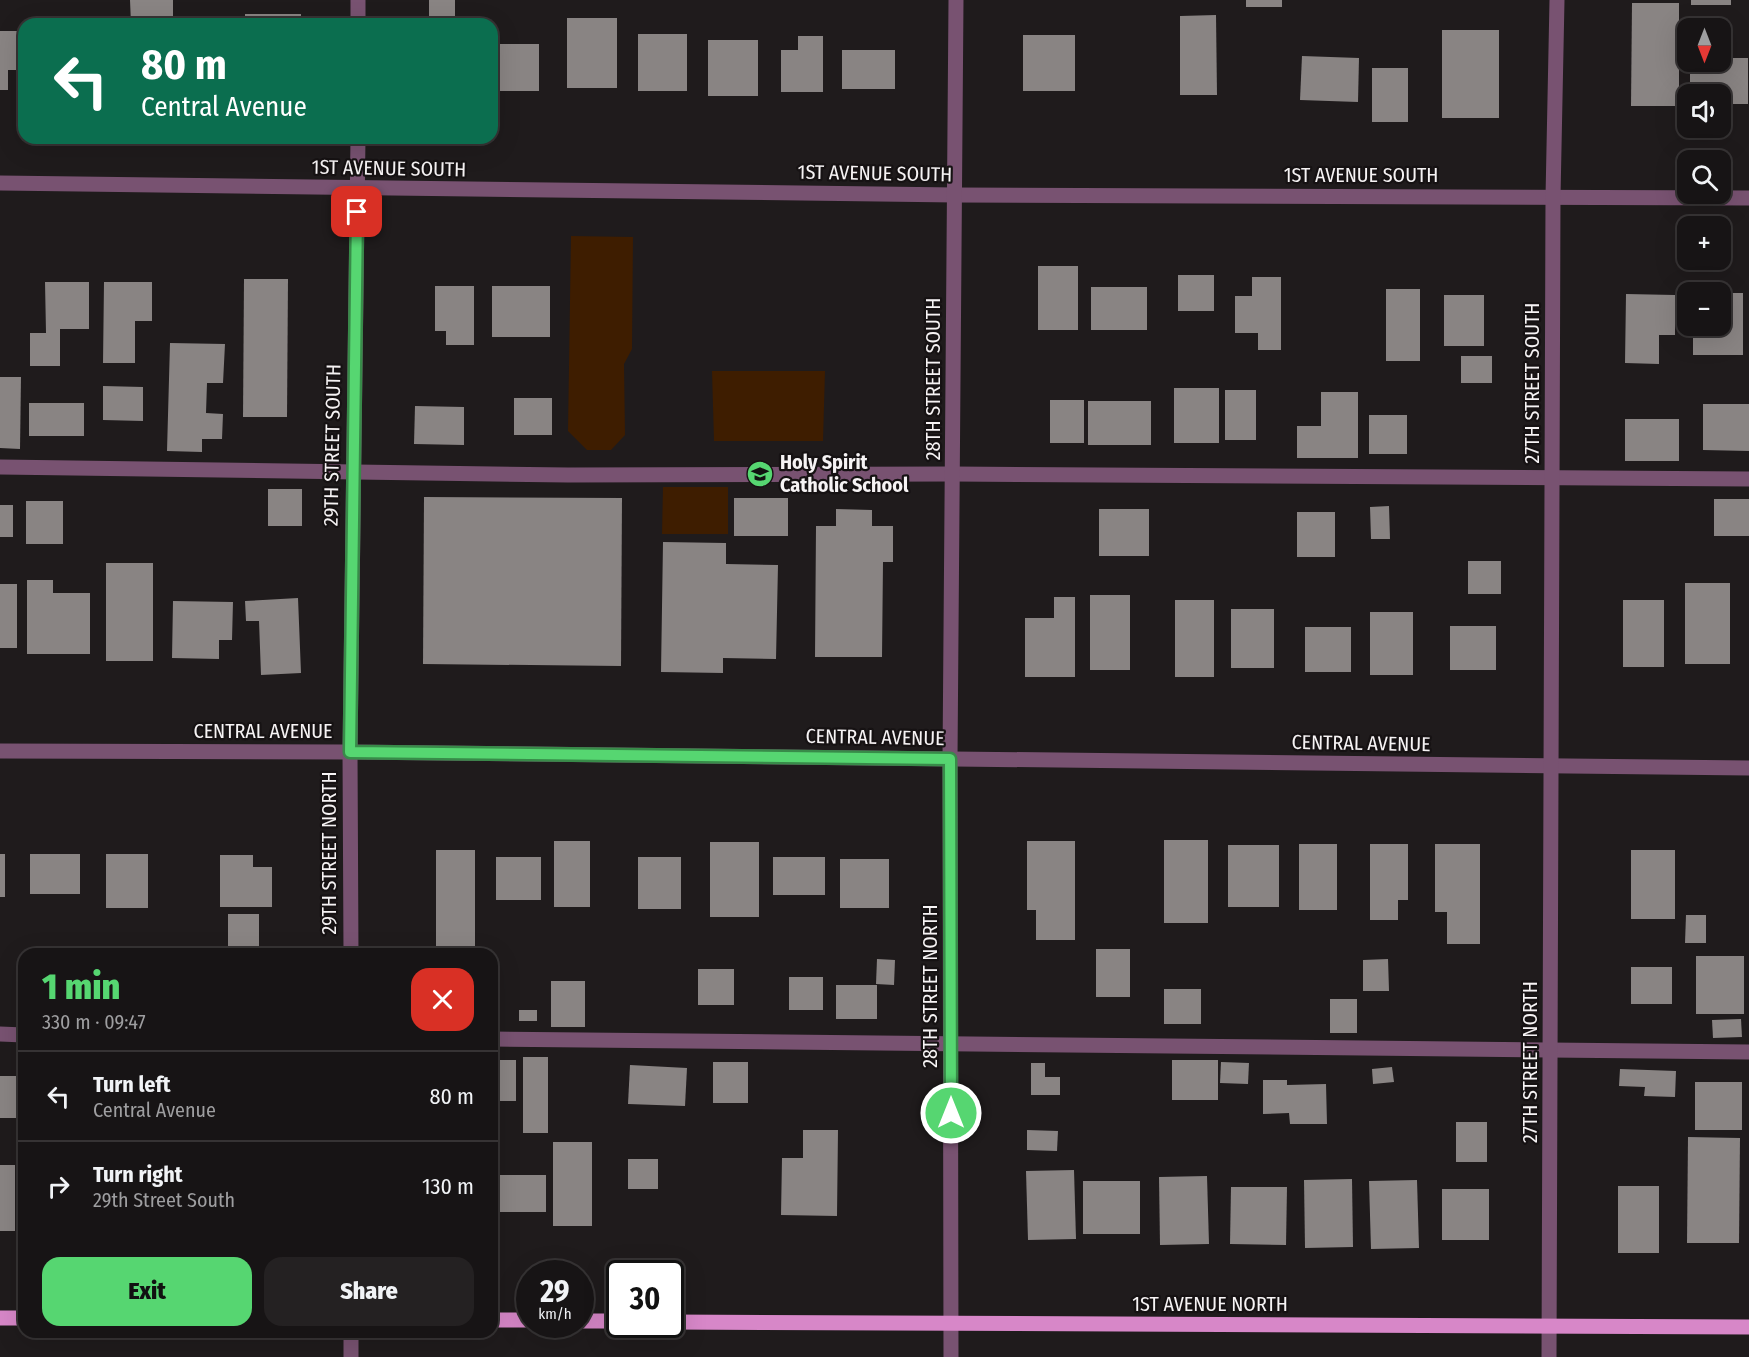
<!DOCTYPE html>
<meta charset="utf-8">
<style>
:root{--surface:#171415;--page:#242122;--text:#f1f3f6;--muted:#9e9ea0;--line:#363334;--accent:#56d671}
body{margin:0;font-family:"Fira Sans Condensed",sans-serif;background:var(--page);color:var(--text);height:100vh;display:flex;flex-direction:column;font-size:22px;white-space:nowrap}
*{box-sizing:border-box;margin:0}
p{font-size:20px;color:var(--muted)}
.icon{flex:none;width:33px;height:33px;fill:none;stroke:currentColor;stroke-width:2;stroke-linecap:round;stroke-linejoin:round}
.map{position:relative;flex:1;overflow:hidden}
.panel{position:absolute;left:18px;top:948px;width:480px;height:390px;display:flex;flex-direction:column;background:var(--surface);border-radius:18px;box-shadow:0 6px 24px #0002,0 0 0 2px var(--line)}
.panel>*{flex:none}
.hud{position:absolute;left:18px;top:18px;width:480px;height:126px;border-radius:18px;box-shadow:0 6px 24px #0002,0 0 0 2px var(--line);background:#0b6e4f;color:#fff;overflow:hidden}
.needle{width:39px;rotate:180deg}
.fabs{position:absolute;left:1677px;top:18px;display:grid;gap:12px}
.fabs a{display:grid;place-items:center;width:54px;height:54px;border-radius:12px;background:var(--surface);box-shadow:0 6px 24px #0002,0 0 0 2px var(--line);font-size:30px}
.speed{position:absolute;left:516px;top:1260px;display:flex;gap:12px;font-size:30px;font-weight:700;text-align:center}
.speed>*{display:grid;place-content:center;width:78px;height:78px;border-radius:50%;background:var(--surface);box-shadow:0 6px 24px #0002,0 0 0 2px var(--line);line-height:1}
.speed small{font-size:15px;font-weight:400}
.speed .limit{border:3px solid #111;border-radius:9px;background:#fff;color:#111}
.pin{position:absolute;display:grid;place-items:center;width:51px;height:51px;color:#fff;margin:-26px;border-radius:12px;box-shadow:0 3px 9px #0006}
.me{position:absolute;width:66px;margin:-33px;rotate:0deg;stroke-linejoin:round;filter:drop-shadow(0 0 4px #0008)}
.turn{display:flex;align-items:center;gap:21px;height:126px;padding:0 24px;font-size:27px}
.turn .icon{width:78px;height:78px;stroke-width:2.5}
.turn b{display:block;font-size:42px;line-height:51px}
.round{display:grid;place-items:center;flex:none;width:63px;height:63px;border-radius:18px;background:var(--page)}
.overview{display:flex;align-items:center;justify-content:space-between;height:102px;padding:0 24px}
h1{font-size:36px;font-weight:800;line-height:45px;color:var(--accent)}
.button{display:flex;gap:12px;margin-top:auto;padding:12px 24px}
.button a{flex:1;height:69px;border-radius:18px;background:var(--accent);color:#111;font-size:24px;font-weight:800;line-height:69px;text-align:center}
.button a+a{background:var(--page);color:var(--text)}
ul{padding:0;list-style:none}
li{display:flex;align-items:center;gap:18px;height:90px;padding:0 24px;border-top:2px solid var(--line)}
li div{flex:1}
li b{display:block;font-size:22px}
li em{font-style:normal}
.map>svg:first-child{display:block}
.green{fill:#3e1d00}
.building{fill:#898483}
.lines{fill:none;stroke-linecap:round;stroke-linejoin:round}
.minor{stroke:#785271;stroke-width:15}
.major{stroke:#d787c8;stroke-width:15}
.route-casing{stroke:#388b49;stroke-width:15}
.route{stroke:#56d671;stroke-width:10}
.labels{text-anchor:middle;stroke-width:4.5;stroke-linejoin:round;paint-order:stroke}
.street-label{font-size:20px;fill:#f6f3f4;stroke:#161213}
.poi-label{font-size:20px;font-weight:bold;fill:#f6f3f4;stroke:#161213;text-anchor:start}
</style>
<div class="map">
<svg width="1749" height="1357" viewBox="0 0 1749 1357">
<rect width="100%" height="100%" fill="#1f1b1c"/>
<!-- green -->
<g class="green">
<polygon points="571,236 633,237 632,349 624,364 625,435 611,450 587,450 568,431"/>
<polygon points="712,371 825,371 823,441 714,441"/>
<polygon points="663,487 728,487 728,534 662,534"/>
</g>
<!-- building -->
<g class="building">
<polygon points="130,0 173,0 173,17 152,17 152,24 131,24"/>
<rect x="429" y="0" width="26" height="22"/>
<rect x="1246" y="0" width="36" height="7"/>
<rect x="1691" y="0" width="40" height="5"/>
<polygon points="1632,3 1679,3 1679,106 1631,106"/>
<rect x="245" y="14" width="56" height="10"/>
<polygon points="1216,15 1217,95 1180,95 1180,16"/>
<rect x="567" y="18" width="50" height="70"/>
<rect x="1442" y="30" width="57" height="88"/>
<polygon points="0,31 24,31 24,70 8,70 8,90 0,90"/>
<rect x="638" y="34" width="49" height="57"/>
<rect x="1023" y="35" width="52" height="56"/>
<polygon points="798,36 823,36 823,92 781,92 781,50 798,50"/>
<rect x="708" y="40" width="50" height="56"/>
<rect x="497" y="44" width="42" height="47"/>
<rect x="842" y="50" width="53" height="39"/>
<polygon points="1302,56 1359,58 1358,102 1300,100"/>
<polygon points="1720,58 1748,58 1748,104 1720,104 1720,94 1690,94 1690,62 1720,62"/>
<rect x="1372" y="68" width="36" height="54"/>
<rect x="1038" y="266" width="40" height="64"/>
<rect x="1178" y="275" width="36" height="36"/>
<polygon points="1252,277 1281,277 1281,350 1258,350 1258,333 1235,333 1235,296 1252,296"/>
<polygon points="244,279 288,279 287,417 243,417"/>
<polygon points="45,282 89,282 89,329 60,329 60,366 30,366 30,333 46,333"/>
<polygon points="104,282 152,282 152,321 135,321 135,363 103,363"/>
<polygon points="435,286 474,286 474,345 446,345 446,331 435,331"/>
<rect x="492" y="286" width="58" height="51"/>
<rect x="1091" y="287" width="56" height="43"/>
<rect x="1386" y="289" width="34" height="72"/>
<polygon points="1720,293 1743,293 1743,355 1693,355 1693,326 1720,326"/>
<polygon points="1626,294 1675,295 1675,335 1659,335 1659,364 1625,363"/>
<rect x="1444" y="295" width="40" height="51"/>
<polygon points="170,343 225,344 223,383 207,383 206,413 223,414 222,439 202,439 202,452 167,451"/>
<rect x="1461" y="356" width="31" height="27"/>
<polygon points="0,377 21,377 20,449 0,448"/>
<polygon points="103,386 143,387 143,421 103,420"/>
<rect x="1174" y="388" width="45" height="55"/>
<rect x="1225" y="390" width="31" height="50"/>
<polygon points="1321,392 1358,392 1358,458 1297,458 1297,426 1321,426"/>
<rect x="514" y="398" width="38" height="37"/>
<rect x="1050" y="400" width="34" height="43"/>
<rect x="1088" y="401" width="63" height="44"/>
<rect x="29" y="403" width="55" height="33"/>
<polygon points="1703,404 1749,404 1749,451 1703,450"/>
<polygon points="415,406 464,407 464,445 414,444"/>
<rect x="1369" y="415" width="38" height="39"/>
<rect x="1625" y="419" width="54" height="42"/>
<rect x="268" y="489" width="34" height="37"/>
<polygon points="424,497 622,498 621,666 423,664"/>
<rect x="734" y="498" width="54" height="38"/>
<rect x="1714" y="499" width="35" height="37"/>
<rect x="26" y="501" width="37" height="43"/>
<rect x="0" y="505" width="13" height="32"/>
<polygon points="1389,506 1390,539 1371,539 1370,507"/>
<polygon points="836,509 872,510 872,526 893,526 893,562 883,562 882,657 815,657 816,526 836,526"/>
<rect x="1099" y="509" width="50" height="47"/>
<rect x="1297" y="512" width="38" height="45"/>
<polygon points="663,542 726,543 726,564 778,565 776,659 723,658 723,673 661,672"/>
<rect x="1468" y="561" width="33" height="33"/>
<rect x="106" y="563" width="47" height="98"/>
<polygon points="27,580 53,580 53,593 90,593 90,654 27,654"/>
<rect x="1685" y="583" width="45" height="81"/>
<rect x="0" y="584" width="17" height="64"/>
<rect x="1090" y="595" width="40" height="75"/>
<polygon points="1054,597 1075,597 1075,677 1025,677 1025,618 1054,618"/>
<polygon points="298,598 301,673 261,675 259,621 246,621 245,601"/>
<rect x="1175" y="600" width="39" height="77"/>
<rect x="1623" y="600" width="41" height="67"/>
<polygon points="173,601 233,602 232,640 219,640 219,659 172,658"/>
<rect x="1231" y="609" width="43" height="59"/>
<rect x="1370" y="612" width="43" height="63"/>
<rect x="1450" y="626" width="46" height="44"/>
<rect x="1305" y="627" width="46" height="45"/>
<rect x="1164" y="840" width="44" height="83"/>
<rect x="554" y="841" width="36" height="66"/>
<polygon points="1027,841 1075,841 1075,940 1036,940 1036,910 1027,910"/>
<rect x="710" y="842" width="49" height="75"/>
<rect x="1299" y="844" width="38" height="66"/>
<polygon points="1370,844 1408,844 1408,900 1398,900 1398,920 1370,920"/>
<polygon points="1435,844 1480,844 1480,944 1447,944 1447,912 1435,912"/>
<rect x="1228" y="845" width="51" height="62"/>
<rect x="436" y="850" width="39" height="103"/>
<rect x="1631" y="850" width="44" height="69"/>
<rect x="0" y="854" width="5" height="43"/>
<rect x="30" y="854" width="50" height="40"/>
<rect x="106" y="854" width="42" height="54"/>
<polygon points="220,855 253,855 253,867 272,867 272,907 220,907"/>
<rect x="496" y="857" width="45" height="43"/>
<rect x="638" y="857" width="43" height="52"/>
<rect x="773" y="857" width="52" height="38"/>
<rect x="840" y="859" width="49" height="49"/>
<rect x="228" y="914" width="31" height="36"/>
<polygon points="1686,915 1706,915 1706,943 1685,943"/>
<rect x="1096" y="949" width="34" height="48"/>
<rect x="1696" y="956" width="48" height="58"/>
<polygon points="877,959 895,960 894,985 876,984"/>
<polygon points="1388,959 1389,991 1363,991 1363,960"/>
<rect x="1631" y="967" width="41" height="37"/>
<rect x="698" y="969" width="36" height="36"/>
<rect x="789" y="977" width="34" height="33"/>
<rect x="551" y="981" width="34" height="46"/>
<rect x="836" y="985" width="41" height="34"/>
<rect x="1164" y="989" width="37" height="35"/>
<rect x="1330" y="999" width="27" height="34"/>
<rect x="519" y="1010" width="18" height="11"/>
<polygon points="1741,1019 1742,1037 1713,1038 1712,1020"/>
<rect x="523" y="1057" width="25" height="76"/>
<rect x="492" y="1060" width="24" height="41"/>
<rect x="1172" y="1060" width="46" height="40"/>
<rect x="713" y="1062" width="35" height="41"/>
<polygon points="1221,1062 1249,1063 1248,1084 1220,1083"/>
<polygon points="1031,1063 1045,1063 1045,1077 1060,1077 1060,1095 1031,1095"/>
<polygon points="630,1065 687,1068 685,1106 628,1104"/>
<polygon points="1392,1067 1394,1082 1373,1084 1372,1069"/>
<polygon points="1620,1069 1676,1071 1675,1097 1644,1096 1645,1087 1619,1086"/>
<rect x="0" y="1076" width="17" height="42"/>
<polygon points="1263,1080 1287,1080 1287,1085 1326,1084 1327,1124 1290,1124 1289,1113 1263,1114"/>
<rect x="1695" y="1082" width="47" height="48"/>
<rect x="1456" y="1122" width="31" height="40"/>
<polygon points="803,1130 838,1130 837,1216 781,1215 782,1158 803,1158"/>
<polygon points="1027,1130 1058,1131 1057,1151 1027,1150"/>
<polygon points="1688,1137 1740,1138 1739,1243 1687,1243"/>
<rect x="553" y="1142" width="39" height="84"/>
<rect x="628" y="1159" width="30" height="30"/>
<rect x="0" y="1165" width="15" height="66"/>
<polygon points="1074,1170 1076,1239 1028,1240 1026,1171"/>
<rect x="492" y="1175" width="54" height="37"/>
<polygon points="1207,1176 1209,1244 1160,1245 1159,1177"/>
<polygon points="1352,1179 1353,1247 1305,1248 1304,1180"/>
<polygon points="1417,1180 1419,1248 1371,1249 1369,1181"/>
<rect x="1083" y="1181" width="57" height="53"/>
<rect x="1618" y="1186" width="41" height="67"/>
<polygon points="1231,1187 1287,1187 1286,1245 1230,1244"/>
<rect x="1442" y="1189" width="47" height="51"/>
</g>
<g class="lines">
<!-- minor -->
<g class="minor">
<polyline points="358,24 358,0"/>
<polyline points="0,183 956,195 1749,198"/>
<polyline points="0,467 568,475 953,474 1749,479"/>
<polyline points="0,751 350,752 1749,768"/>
<polyline points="351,954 350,752 358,138"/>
<polyline points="0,1034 24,1035"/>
<polyline points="492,1039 1749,1052"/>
<polyline points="351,1357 351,1332"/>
<polyline points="951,1357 950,759 956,0"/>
<polyline points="1549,1357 1553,197 1557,0"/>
</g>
<!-- major -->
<g class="major">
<polyline points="0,1318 24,1318"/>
<polyline points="492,1320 530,1320"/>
<polyline points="580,1321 620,1321"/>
<polyline points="670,1322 1749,1327"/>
</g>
</g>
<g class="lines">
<defs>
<polyline id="route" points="357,212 350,752 950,759 951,1113"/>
</defs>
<!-- route casing -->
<use href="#route" class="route-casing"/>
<!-- route -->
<use href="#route" class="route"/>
</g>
<!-- icons -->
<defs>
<symbol id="school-disc" viewBox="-11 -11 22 22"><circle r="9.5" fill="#56d671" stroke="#161213"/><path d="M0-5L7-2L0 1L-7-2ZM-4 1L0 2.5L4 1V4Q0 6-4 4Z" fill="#111"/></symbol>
</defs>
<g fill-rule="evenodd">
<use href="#school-disc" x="745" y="459" width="30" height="30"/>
</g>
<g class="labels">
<!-- street labels -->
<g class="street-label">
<text transform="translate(389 168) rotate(1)" y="7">1ST AVENUE SOUTH</text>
<text transform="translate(875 173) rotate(1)" y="7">1ST AVENUE SOUTH</text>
<text x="1361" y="182">1ST AVENUE SOUTH</text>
<text transform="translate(933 379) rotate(-90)" y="7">28TH STREET SOUTH</text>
<text transform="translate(1532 383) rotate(-90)" y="7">27TH STREET SOUTH</text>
<text transform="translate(332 445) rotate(-89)" y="7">29TH STREET SOUTH</text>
<text x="263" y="738">CENTRAL AVENUE</text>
<text transform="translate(875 737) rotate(1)" y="7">CENTRAL AVENUE</text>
<text transform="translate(1361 743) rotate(1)" y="7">CENTRAL AVENUE</text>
<text transform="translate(329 853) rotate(-90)" y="7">29TH STREET NORTH</text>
<text transform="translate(930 986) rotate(-90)" y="7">28TH STREET NORTH</text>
<text transform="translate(1530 1062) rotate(-90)" y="7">27TH STREET NORTH</text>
<text x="1210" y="1311">1ST AVENUE NORTH</text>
</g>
<!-- poi labels -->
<g class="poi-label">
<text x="780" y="469">Holy Spirit<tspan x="780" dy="23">Catholic School</tspan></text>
</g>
</g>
</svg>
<div class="fabs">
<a><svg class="needle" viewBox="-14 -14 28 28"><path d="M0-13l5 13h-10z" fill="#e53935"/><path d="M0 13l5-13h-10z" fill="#9e9ea0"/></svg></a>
<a><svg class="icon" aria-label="sound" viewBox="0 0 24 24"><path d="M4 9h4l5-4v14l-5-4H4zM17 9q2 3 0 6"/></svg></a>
<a><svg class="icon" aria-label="search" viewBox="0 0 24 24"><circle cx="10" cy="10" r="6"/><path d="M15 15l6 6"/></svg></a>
<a>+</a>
<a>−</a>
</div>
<div class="speed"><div>29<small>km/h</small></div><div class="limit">30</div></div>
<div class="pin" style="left:357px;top:212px;background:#d93025"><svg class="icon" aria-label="arrive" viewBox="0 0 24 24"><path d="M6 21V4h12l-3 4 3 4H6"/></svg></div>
<svg class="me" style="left:951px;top:1113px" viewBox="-20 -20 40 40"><circle r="17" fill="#56d671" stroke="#fff" stroke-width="3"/><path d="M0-11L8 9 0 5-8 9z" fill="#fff"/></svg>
<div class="hud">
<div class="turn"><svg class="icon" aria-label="left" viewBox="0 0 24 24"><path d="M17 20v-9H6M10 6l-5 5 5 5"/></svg><div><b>80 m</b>Central Avenue</div></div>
</div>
<section class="panel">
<div class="overview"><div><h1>1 min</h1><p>330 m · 09:47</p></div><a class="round" style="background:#d93025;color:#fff"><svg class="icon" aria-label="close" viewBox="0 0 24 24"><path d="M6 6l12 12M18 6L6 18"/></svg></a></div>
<ul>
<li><svg class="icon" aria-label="left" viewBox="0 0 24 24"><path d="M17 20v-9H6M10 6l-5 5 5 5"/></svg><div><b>Turn left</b><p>Central Avenue</p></div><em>80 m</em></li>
<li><svg class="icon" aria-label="right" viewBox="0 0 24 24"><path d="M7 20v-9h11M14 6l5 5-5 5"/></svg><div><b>Turn right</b><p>29th Street South</p></div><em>130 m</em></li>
</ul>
<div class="button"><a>Exit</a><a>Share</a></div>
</section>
</div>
